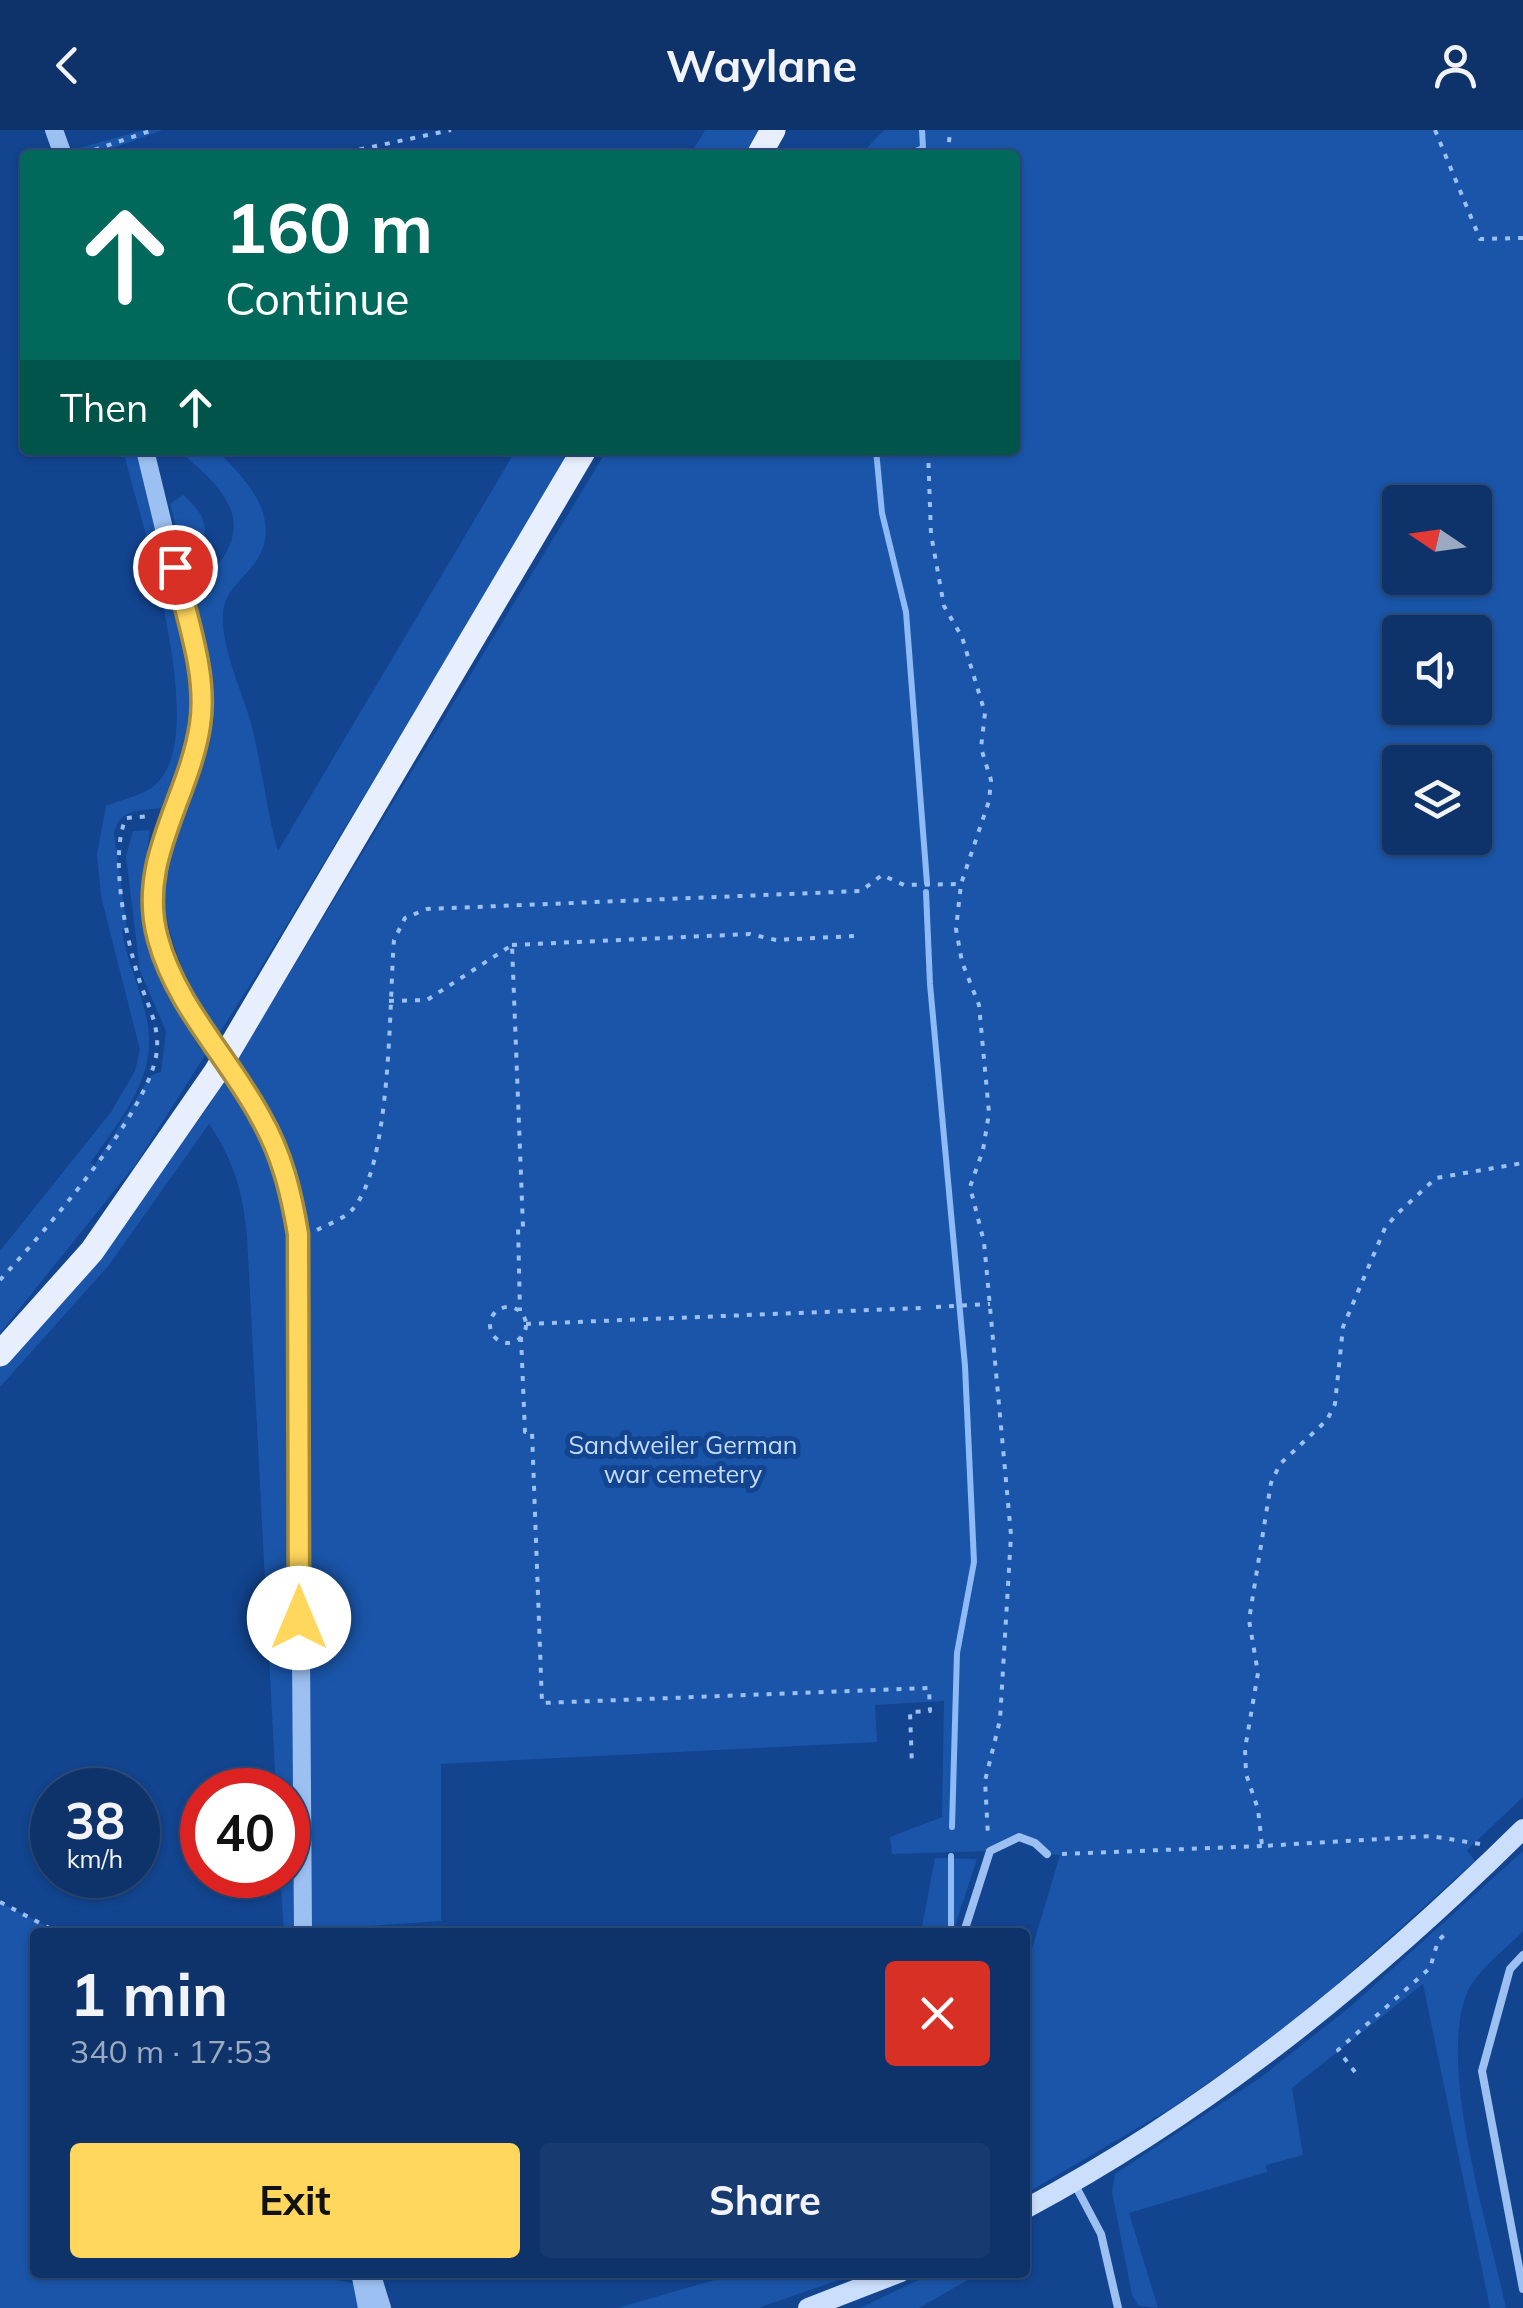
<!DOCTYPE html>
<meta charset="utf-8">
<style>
:root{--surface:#0e336b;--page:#173b71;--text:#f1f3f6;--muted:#9baac1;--line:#2e4e7e;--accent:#ffd75d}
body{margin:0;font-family:Mulish,sans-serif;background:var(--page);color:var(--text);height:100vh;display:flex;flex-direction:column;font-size:38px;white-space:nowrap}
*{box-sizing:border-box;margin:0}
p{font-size:32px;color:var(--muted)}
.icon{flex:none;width:55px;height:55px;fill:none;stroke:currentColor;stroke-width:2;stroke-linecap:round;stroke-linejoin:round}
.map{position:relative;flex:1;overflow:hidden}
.drawer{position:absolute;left:30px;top:1798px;width:1000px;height:350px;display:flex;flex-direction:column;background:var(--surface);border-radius:10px;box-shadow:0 2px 8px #0004,0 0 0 2px var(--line)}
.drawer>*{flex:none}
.guide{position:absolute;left:20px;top:20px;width:1000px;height:305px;border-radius:10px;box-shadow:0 2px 8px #0004,0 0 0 2px var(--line);background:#00695c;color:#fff;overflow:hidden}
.needle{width:65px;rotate:283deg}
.buttons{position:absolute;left:1382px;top:355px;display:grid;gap:20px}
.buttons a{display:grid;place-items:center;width:110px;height:110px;border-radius:10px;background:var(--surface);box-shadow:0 2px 8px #0004,0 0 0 2px var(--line);font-size:50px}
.speed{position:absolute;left:30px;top:1638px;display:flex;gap:20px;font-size:50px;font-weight:700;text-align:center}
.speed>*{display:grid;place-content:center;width:130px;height:130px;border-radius:50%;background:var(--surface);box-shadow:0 2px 8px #0004,0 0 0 2px var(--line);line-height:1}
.speed small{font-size:25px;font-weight:400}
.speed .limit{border:15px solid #d22;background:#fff;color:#111}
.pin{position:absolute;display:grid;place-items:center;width:85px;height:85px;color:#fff;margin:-42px;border:5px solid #fff;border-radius:50%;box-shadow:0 2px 10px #0007}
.me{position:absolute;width:110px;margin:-55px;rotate:0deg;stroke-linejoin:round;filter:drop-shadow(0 0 8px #0008)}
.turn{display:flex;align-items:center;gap:35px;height:210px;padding:0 40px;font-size:45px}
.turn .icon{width:130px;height:130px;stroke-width:2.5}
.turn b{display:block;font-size:70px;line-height:85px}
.then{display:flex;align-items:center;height:95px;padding:0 40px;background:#0003;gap:20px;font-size:38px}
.round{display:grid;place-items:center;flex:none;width:105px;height:105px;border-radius:10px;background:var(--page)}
.overview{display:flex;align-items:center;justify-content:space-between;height:170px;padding:0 40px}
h1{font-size:60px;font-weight:700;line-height:75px}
.button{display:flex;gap:20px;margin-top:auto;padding:20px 40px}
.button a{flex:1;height:115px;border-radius:10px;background:var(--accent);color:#111;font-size:40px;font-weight:700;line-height:115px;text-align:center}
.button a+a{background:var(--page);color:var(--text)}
header{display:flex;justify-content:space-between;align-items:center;height:130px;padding:0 40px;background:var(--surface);font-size:45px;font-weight:700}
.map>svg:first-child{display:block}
.green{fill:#1a55a9;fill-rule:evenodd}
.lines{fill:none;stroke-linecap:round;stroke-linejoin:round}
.stream{stroke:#8ebaf5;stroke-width:6}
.path{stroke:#9cc0f2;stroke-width:4;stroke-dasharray:5 8;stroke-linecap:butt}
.service{stroke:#9cc0f2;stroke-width:8}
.tertiary{stroke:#9cc0f2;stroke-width:18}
.secondary{stroke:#cbdefc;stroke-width:20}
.primary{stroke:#e7efff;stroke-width:25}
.tertiary-bridge{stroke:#9cc0f2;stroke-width:18}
.route-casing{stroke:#a68c3c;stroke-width:25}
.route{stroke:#ffd75d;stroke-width:18}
.labels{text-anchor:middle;stroke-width:10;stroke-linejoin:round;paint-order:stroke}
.park-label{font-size:25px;fill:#c4dbfd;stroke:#12448f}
</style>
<header><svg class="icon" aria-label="back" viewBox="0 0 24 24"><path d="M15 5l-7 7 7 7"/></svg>Waylane<svg class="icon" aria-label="person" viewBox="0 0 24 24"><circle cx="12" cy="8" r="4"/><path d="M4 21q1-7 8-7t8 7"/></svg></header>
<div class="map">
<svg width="1523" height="2178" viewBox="0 0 1523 2178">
<rect width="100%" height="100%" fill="#12448f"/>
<!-- green -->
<g class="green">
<polygon points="143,0 163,0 94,25 62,23"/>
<polygon points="705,0 762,0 747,25 690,25"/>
<path d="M884,0H1523V1667L1467,1720L1475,1731L1299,1889L1175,1976L1025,2064V1842L1060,1725L1047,1724L1019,1707L990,1721L892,1724L890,1707L942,1687L944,1571L875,1575L877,1612L441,1634V1791L284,1802L280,1745H288V1660H276L247,1107C243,1062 234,1031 209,994L109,1135L0,1257V1237L100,1129L210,974L607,320H1015V25H860ZM1400,372H1475V448H1400ZM1400,502H1475V578H1400ZM1400,632H1475V708H1400Z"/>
<path d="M123,320H136C154,394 203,544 188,614C184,636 171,658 161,678C139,681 120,678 114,703L127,799L122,800C127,836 147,871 149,906C152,954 116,995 91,1032L94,1036L151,945L161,942L166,901L140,841L126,726L133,701L150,700C136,800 148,835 201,920L214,899C181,839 150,784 171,713C184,668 207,631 212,583C218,536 196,494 191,448L195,440L216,437C256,389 221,357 183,324L186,320H216C248,350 288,394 251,438C233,459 221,466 223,496C226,528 242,562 251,593C262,635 266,679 278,721L516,320H572L257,844L135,1035L0,1203V1121L111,982L135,941L140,920L101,766L97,724L106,676C120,670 144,665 155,655C213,605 139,387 123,320Z"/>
<path d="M183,365C199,379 211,393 201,415H186L179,409L170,374Z"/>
<path d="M1523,1721V1801C1506,1819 1476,1841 1467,1863C1437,1936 1489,2098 1506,2178H1490L1423,1854L1292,1958L1303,2025L1266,2035L1267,2042L1129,2083L1158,2178L1139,2176L1132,2165L1112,2062L1115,2044L1260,1948L1350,1877Z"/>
<polygon points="935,1728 977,1729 953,1802 921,1802"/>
<polygon points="0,1772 57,1802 35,1802 35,2142 302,2143 362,2155 365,2178 0,2178"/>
<polygon points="742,2142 859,2143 758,2178 617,2178"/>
<polygon points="935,2142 980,2143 919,2178 860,2178"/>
</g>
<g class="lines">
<!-- stream -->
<g class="stream">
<polyline points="906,25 923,18 922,0"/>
<polyline points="876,320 882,383 906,482 927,753"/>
<polyline points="926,762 930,854 965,1236 974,1432 957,1523 952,1697"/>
<polyline points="951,1726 951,1802"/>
</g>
<!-- path -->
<g class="path">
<polyline points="1435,0 1480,109 1523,108"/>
<polyline points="82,24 153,0"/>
<polyline points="334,25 451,0"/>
<polyline points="948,25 950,0"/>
<polyline points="928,320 931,404 944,476 962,507 985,583 981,618 991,650 989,671 961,754 956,799 962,832 979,875 989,983 983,1020 970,1057 984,1112 1011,1405 1000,1590 985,1651 988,1706"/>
<polyline points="512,815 750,804 776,810 855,806"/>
<polyline points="389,871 427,870 512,815 523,1097 518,1097 520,1181"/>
<path d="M317,1100C327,1095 343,1089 351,1081C392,1039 389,872 394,810L405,788L427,779L861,761L882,745L904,755L961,754"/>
<path d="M0,1150C42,1104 153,979 157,919C159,892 145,870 138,846C126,807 109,726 126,688L152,686"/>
<circle cx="508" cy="1195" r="18"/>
<polyline points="936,1177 990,1174"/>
<polyline points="526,1194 921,1178"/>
<polyline points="521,1207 525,1302 532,1302 542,1573 929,1558 930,1581 910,1582 912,1636"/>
<polyline points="1480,1714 1431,1706 1262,1716 1258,1679 1246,1644 1245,1619 1258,1543 1249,1490 1271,1353 1280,1334 1327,1290 1335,1274 1343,1197 1385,1098 1397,1084 1436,1048 1523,1033"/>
<polyline points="1062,1724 1262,1716"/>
<polyline points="0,1772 57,1802"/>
<polyline points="1355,1942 1338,1920 1430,1838 1438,1811 1446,1803"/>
</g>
<!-- service -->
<g class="service">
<polyline points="964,1802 990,1721 1019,1707 1035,1713 1047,1724"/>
<polyline points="1523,1825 1510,1839 1482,1941 1523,2159"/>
<polyline points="1074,2053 1101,2104 1118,2178"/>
</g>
<!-- tertiary -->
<g class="tertiary">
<polyline points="54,0 63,25"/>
<polyline points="145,320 199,543 201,592 153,749 157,808 175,853"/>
<polyline points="261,986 289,1051 298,1103 303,1802"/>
<polyline points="360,2142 367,2178"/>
<polyline points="371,2142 382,2178"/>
</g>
<!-- secondary -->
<g class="secondary">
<path d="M1025,2079C1212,1979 1372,1848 1523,1699"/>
<polyline points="808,2178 901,2142"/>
</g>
<!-- primary -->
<g class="primary">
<polyline points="759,25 773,0"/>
<polyline points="0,1224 92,1121 216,942 584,320"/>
</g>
<!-- tertiary-bridge -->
<polyline class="tertiary-bridge" points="175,853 261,986"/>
</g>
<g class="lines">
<defs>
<path id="route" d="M175,437C186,487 208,544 200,595C189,669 136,731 158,809C176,876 229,928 261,988C282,1025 291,1062 298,1104L299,1488"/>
</defs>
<!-- route casing -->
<use href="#route" class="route-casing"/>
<!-- route -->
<use href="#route" class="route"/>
</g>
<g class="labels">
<!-- park labels -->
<g class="park-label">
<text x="683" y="1324">Sandweiler German<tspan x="683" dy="29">war cemetery</tspan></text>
</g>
</g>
</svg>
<div class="buttons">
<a><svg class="needle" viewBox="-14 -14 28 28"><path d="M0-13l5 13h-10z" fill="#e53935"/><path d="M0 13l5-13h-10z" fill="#9baac1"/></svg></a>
<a><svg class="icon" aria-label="sound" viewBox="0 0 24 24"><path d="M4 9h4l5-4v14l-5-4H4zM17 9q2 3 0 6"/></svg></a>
<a><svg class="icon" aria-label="layers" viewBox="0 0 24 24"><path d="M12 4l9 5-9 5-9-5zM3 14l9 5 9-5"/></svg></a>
</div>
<div class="speed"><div>38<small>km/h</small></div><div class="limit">40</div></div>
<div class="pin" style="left:175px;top:437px;background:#d93025"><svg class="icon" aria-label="arrive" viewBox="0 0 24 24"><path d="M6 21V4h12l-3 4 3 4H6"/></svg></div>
<svg class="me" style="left:299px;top:1488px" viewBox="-20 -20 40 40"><circle r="19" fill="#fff"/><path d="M0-13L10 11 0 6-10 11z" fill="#ffd75d"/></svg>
<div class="guide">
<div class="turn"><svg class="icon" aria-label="ahead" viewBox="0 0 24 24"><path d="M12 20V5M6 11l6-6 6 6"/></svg><div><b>160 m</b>Continue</div></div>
<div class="then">Then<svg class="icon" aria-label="ahead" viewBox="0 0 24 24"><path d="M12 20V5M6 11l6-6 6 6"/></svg></div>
</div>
<section class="drawer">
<div class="overview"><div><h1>1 min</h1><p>340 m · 17:53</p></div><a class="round" style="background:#d93025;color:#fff"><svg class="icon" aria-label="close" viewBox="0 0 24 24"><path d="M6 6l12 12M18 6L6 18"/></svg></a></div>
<div class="button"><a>Exit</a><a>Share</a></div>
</section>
</div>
